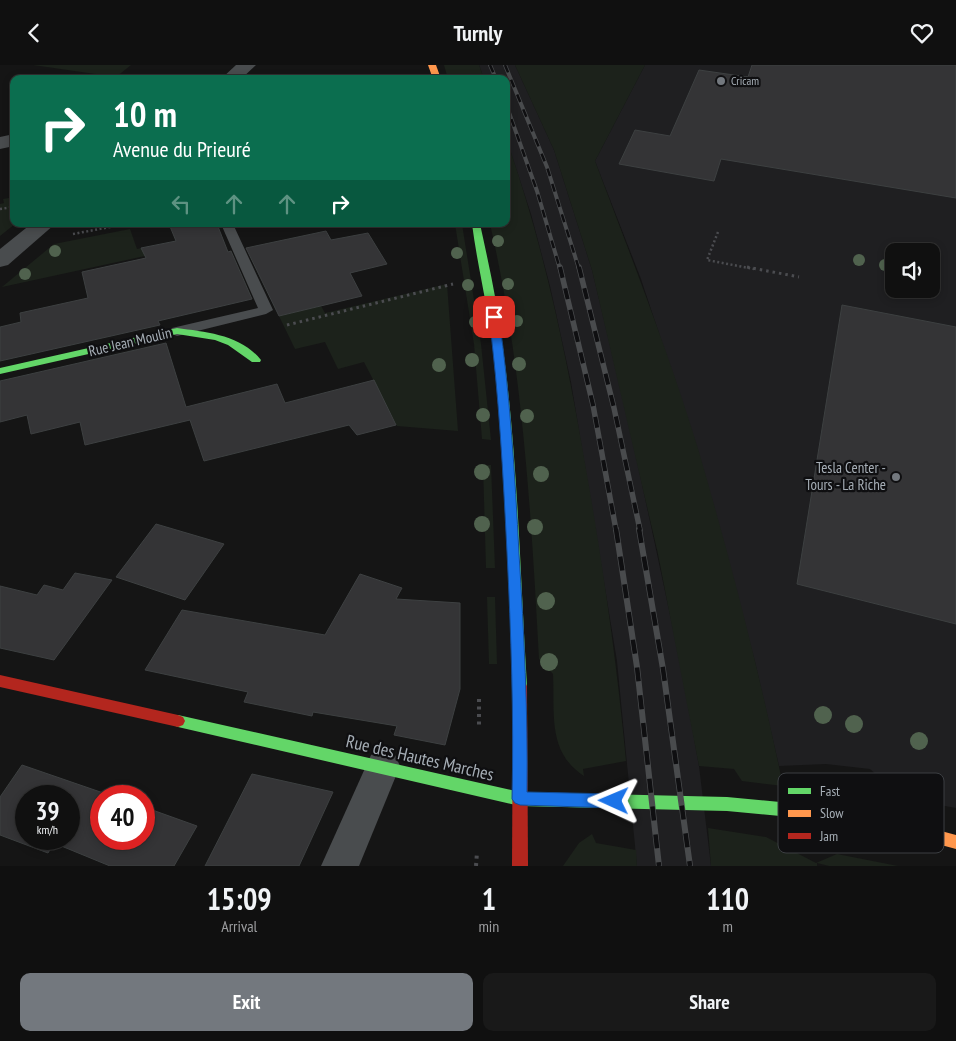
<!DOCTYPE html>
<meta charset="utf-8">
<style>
:root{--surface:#101010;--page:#191919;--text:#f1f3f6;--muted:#9c9d9f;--line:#303030;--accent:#73787e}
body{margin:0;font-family:"PT Sans Narrow",sans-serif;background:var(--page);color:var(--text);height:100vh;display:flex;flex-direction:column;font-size:19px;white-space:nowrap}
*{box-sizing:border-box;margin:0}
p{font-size:16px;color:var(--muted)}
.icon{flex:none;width:28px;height:28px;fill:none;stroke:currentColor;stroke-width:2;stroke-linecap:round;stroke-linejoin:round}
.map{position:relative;height:801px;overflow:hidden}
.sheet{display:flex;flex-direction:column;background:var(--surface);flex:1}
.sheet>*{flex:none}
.top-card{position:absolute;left:10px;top:10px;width:500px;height:152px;border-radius:10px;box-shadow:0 2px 8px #0003,0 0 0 1px var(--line);background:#0b6e4f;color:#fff;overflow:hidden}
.fabs{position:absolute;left:885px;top:178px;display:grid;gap:10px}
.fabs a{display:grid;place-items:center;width:55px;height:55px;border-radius:10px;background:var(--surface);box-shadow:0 2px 8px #0003,0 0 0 1px var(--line);font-size:25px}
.speed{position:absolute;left:15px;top:720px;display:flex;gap:10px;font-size:25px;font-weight:700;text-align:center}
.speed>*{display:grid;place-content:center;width:65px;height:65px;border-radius:50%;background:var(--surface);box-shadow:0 2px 8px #0003,0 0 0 1px var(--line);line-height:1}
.speed small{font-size:12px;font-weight:400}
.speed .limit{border:8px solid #d22;background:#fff;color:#111}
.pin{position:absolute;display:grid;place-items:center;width:42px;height:42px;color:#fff;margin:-21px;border-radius:10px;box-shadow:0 2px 8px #0006}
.me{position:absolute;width:55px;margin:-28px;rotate:271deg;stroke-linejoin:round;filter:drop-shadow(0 0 4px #0008)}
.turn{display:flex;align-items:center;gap:18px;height:105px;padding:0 20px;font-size:22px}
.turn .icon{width:65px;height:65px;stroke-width:2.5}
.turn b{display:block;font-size:35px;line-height:42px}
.lanes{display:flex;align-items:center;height:48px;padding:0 20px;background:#0003;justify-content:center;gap:25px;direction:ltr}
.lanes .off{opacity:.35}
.eta{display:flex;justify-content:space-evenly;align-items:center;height:85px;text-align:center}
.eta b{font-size:30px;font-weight:700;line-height:35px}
.action{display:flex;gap:10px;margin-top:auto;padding:10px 20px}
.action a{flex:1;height:58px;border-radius:10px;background:var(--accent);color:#fff;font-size:20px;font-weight:700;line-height:58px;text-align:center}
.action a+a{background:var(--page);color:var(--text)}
header{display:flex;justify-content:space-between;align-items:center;height:65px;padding:0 20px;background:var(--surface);font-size:22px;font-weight:700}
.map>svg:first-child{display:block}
.built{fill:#1f1f21;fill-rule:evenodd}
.green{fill:#1c221b}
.building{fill:#343436;stroke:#3d4041;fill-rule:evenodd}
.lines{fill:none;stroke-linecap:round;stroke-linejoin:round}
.path-far2{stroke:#4b4c50;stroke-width:2.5;stroke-dasharray:2 2.5;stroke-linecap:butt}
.path-far1{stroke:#4b4c50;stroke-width:3;stroke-dasharray:2.5 4;stroke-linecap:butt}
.path{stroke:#4b4c50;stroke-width:4;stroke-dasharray:3 4.5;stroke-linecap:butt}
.lane{fill:#494c4e;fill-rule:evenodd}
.street{fill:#494c4e;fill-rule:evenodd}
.fast{fill:#63d668;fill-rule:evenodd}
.slow{fill:#ff974d;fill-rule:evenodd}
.jam{fill:#b3261e;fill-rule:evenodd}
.rail-far2-casing{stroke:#494b4d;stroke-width:4}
.rail-far1-casing{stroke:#494b4d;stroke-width:5.5}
.rail-casing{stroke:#494b4d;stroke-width:6}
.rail-far2{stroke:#0f0f11;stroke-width:2.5;stroke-dasharray:8;stroke-linecap:butt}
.rail-far1{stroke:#0f0f11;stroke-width:4;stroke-dasharray:11;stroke-linecap:butt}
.rail{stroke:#0f0f11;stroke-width:4.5;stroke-dasharray:14;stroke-linecap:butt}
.tree{fill:#50624e}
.route{fill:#1a73e8;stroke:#114b97}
.poi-dot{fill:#73787e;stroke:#0f0f11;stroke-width:2}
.labels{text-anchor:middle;stroke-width:4.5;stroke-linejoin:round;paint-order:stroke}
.far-poi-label{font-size:12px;fill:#a6aeb6;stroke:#0f0f11;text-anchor:start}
.street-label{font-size:15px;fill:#a6aeb6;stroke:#0f0f11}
.poi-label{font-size:15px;fill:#a6aeb6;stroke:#0f0f11;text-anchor:end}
.near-street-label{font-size:18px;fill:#a6aeb6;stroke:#0f0f11}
.key{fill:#0f0f11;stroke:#3c3f43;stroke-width:1}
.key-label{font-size:14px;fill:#a6aeb6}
</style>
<header><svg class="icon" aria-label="back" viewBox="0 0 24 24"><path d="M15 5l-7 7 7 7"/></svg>Turnly<svg class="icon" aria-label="heart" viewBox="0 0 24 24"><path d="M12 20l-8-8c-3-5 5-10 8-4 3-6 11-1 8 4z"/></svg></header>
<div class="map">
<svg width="956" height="801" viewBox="0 0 956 801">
<rect width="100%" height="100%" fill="#151515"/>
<!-- built -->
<g class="built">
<polygon points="479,0 515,0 554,85 592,205 631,368 681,601 699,701 711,801 637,801 617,596 571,317 550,221 531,149 506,73 506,14 484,14"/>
<path d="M645,0H956V743L902,733L870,704L826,699L779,701L755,597L698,386L641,214L595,96ZM894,186H931V224H894Z"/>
</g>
<!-- green -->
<g class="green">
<polygon points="33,0 131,0 116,12"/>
<polygon points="444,0 479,0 484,14 448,14"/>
<path d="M515,0H645L595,96C631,192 669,288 699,387C731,497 760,609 783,721L742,716L734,704L699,701L658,489L592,205L554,85Z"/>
<path d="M506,73C544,181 567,292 586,404C603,501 617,598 626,696L583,704L584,711C547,687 555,648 553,609L539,594C531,448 523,302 490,159H506Z"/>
<polygon points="14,132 15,159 0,171 0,139 4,138 3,134"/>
<polygon points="455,159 462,159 481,279 491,375 482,374 474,279"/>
<polygon points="130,164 137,184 142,183 145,191 2,222 54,179"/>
<polygon points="447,219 458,366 397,361 364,297 338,304 325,277 295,284 279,251 321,241 325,248"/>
<polygon points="483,400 491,400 495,503 486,503"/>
<polygon points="487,532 495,532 497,599 489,599"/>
<polygon points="708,763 766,772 816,798 837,789 898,801 829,801 817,798 817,801 711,801"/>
<polygon points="592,769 596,778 636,785 637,801 563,801 579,778"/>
</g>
<!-- building -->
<g class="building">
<polygon points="752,0 956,0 956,133 721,94 714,116 619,99 635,65 670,71 699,5 748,12"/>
<polygon points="169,159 217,159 228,187 231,186 252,234 158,256 160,260 0,296 0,262 21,257 20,248 88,233 82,207 146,193 141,183 176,176"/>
<polygon points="326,166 331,175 368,168 387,199 350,208 362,231 279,251 246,183"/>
<polygon points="842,240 956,262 956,559 797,519"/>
<polygon points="166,278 186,342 277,319 285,338 374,315 396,360 357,370 349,360 204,396 190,355 85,380 80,357 31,369 27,350 0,357 0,316"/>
<polygon points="156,459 224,479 185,535 116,512"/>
<polygon points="75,508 112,515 54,595 0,583 0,521 37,530 44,520 63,525"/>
<polygon points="360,509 402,523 396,534 460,538 460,624 445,680 394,670 397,661 313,647 312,651 244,637 248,627 145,605 182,545 325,570"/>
<path d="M22,700L112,731H101V774H144V742L197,761L174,801H110L54,778L48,788L0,770V732ZM26,731H69V774H26Z"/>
<polygon points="252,709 333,727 299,801 205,801"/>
</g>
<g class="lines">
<!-- path-far2 -->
<g class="path-far2">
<polyline points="0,144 14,142"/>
<polyline points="718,167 707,195 754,204"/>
<polyline points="73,169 126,159"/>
</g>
<!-- path-far1 -->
<g class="path-far1">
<polyline points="747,202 799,212"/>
<polyline points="287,260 453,219"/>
</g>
<!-- path -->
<g class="path">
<polyline points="479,634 479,663"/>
<polyline points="476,801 477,787"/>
</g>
<!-- lane -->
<polygon class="lane" points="221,159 233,159 273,245 266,249 177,271 172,269 170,266 172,263 258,243"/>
<!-- street -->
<g class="street">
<polygon points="236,0 256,0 241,14 221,14"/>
<polygon points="14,69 14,81 0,84 0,72"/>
<polygon points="31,159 55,159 8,200 0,202 0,184"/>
<polygon points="383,685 395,690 400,701 359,801 321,801 371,690"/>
</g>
<!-- fast -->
<g class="fast">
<path d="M472,159H480C489,200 498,241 503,283C518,395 520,508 527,621L525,625L520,627L515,625L513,621C508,513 506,405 495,298C490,251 478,205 472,159Z"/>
<path d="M177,263C207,267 241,270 261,295L260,297H252L228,280L215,275L177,269L0,309V303Z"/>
<polygon points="178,650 520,727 727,732 801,739 806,741 808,746 806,751 801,753 727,746 520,741 178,662 173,660 171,656 173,652"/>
</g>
<!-- slow -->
<g class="slow">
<polygon points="428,0 436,0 441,14 433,14"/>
<polygon points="801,739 919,760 956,770 956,784 919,774 801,753 796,751 794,746 796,741"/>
</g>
<!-- jam -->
<g class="jam">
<polygon points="0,610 178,650 183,652 185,656 183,660 178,662 0,622"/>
<polygon points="520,615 525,617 527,621 528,801 512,801 513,621 515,617"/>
</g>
<defs>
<g id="rail-far2">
<polyline points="490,0 496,14"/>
<polyline points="505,0 547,102 579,204"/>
<polyline points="506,39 537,126 560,204"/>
</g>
<g id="rail-far1">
<polyline points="560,202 593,340 616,465"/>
<polyline points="579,202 614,343 640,465"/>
</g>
<g id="rail">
<polyline points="616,464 637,602 659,801"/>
<polyline points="639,464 663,604 690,801"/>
</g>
</defs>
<!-- rail-far2 casing -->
<use href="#rail-far2" class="rail-far2-casing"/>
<!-- rail-far1 casing -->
<use href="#rail-far1" class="rail-far1-casing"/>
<!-- rail casing -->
<use href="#rail" class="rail-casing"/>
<!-- rail-far2 -->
<use href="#rail-far2" class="rail-far2"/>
<!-- rail-far1 -->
<use href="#rail-far1" class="rail-far1"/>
<!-- rail -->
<use href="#rail" class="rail"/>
</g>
<!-- trees -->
<g class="tree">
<circle cx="498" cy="176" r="6"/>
<circle cx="55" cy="186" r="6"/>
<circle cx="457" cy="188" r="6"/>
<circle cx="859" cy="195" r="6"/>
<circle cx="885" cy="200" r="6"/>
<circle cx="25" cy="209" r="6"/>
<circle cx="508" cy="219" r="6"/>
<circle cx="468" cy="220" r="6"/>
<circle cx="517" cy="256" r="6"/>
<circle cx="475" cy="257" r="6"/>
<circle cx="472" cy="295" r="7"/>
<circle cx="519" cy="299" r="7"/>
<circle cx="439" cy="300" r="7"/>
<circle cx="483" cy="350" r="7"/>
<circle cx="527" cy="351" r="7"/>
<circle cx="482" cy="407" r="8"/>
<circle cx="541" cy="409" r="8"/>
<circle cx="482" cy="459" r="8"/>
<circle cx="535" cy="462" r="8"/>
<circle cx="546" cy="536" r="9"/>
<circle cx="549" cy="597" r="9"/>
<circle cx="823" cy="650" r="9"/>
<circle cx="854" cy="659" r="9"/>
<circle cx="919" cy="676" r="9"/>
</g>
<!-- route -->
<path class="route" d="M494,249L499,252C510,330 515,410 519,489C524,568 528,647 527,727L614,729L619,731L621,736L619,741L614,743L520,740L515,738L512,734C514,651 511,569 507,487C503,408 499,330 489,252Z"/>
<!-- markers -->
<g class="poi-dot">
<circle cx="721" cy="16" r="5"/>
<circle cx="896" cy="412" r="5"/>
</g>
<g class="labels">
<!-- far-poi labels -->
<g class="far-poi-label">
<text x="731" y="20">Cricam</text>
</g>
<!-- street labels -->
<g class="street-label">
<text transform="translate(130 277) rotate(-13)" y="5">Rue Jean Moulin</text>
</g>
<!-- poi labels -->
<g class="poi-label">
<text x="886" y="408">Tesla Center -<tspan x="886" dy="17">Tours - La Riche</tspan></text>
</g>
<!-- near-street labels -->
<g class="near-street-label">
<text transform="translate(420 693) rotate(13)" y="6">Rue des Hautes Marches</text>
</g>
</g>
<!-- legend -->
<rect x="778" y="708" width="166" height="80" rx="8" class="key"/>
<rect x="788" y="723" width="23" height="6" fill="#63d668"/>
<rect x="788" y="745" width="23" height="7" fill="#ff974d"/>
<rect x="788" y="768" width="23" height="6" fill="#b3261e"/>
<g class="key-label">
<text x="820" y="731">Fast</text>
<text x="820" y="753">Slow</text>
<text x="820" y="776">Jam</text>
</g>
</svg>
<div class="fabs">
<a><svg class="icon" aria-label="sound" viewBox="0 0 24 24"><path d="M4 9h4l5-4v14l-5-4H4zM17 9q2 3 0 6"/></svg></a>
</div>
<div class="speed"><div>39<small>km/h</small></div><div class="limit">40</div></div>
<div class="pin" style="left:494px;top:252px;background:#d93025"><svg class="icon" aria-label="arrive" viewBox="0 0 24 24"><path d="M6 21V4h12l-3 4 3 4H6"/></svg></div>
<svg class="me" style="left:614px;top:736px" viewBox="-20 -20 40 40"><path d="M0-17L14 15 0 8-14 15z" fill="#1a73e8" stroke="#fff" stroke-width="4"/></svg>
<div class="top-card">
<div class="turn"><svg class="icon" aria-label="right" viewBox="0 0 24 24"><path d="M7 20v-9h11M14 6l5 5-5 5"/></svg><div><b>10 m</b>Avenue du Prieuré</div></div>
<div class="lanes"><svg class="icon off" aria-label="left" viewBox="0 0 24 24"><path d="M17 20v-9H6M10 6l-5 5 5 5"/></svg><svg class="icon off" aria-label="ahead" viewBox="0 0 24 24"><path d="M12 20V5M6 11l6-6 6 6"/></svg><svg class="icon off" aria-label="ahead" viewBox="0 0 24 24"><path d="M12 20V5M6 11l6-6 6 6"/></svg><svg class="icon" aria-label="right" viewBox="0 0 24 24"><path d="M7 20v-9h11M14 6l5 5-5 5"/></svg></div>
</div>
</div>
<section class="sheet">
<div class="eta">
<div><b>15:09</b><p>Arrival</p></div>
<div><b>1</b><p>min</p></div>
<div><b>110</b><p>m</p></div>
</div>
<div class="action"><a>Exit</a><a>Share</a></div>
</section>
